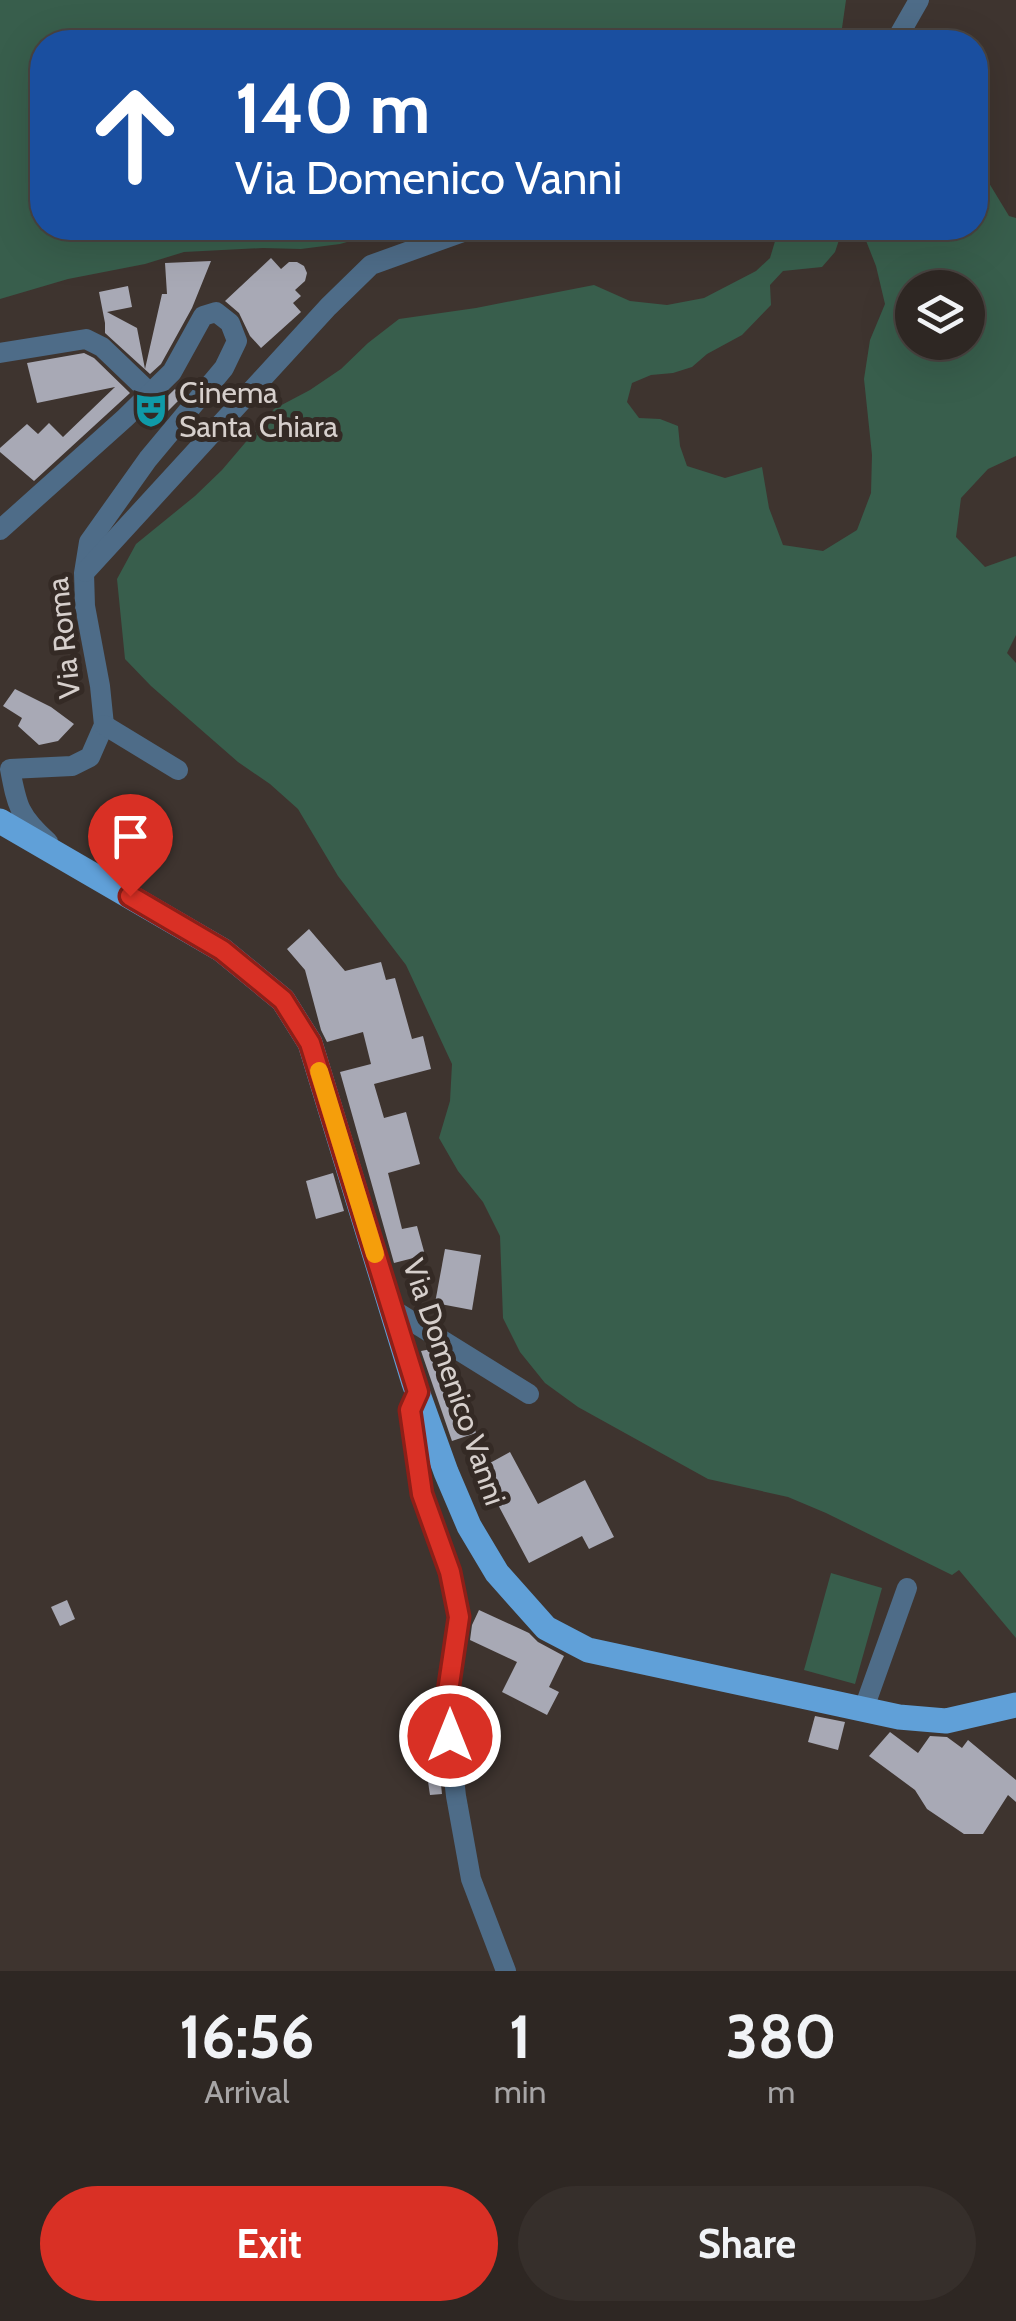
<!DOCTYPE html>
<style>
:root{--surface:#2e2723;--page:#362f2b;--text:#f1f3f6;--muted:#a7a5a6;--line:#494441;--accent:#d93025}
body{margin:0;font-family:Cabin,sans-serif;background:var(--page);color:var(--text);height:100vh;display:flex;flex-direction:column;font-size:38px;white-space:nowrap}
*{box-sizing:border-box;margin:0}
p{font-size:32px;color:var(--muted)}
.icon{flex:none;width:55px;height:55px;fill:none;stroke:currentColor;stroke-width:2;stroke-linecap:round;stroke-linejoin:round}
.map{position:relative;height:1971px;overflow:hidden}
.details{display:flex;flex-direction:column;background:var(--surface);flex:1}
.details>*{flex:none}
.banner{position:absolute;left:30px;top:30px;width:958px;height:210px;border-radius:40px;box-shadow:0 10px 40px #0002,0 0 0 2px var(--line);background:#1a4fa0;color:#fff;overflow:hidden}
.buttons{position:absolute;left:895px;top:270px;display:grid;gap:20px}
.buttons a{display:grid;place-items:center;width:90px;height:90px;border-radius:50%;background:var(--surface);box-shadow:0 10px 40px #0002,0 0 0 2px var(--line);font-size:50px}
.pin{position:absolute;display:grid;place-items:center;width:85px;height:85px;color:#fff;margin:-102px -42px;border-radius:50% 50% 50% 0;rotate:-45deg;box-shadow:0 0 10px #0007}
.pin .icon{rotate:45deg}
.me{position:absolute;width:110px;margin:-55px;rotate:0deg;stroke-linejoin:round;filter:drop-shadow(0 0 8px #0008)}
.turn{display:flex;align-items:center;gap:35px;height:210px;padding:0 40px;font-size:45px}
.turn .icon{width:130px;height:130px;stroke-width:2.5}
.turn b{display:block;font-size:70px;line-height:85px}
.eta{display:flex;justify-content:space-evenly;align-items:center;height:170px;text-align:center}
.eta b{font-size:60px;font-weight:700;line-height:70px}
.cta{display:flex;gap:20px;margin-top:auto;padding:20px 40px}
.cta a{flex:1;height:115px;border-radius:60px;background:var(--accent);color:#fff;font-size:40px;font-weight:700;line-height:115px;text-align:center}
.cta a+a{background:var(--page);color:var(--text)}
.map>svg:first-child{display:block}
.green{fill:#385e4c;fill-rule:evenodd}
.building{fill:#a8a9b5}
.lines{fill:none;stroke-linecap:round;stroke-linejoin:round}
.minor{stroke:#4e6c88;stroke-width:20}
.major{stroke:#60a0d8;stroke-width:25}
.route-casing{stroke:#8d1f18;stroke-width:25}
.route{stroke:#d93025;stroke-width:18}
.slow{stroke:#f59e0b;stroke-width:18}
.labels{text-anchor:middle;stroke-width:10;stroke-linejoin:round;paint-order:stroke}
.poi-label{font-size:30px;fill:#d6cfcc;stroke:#342a25;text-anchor:start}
.street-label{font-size:30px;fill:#d6cfcc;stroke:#342a25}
</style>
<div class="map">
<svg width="1016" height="1971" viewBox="0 0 1016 1971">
<rect width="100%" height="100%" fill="#3e342f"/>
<!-- green -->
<g class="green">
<polygon points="0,0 846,0 840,42 42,42 42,228 396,228 340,244 301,249 263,248 184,252 145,264 68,279 0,299"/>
<path d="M975,160L1009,216L1016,218V456L988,469L961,498L956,537L985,567L1016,556V635L1007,653L1016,663V1638L959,1570L952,1575L826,1513L788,1497L708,1479L578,1407L545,1383L520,1352L503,1318L500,1236L483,1202L458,1171L439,1138L450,1101L452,1064L406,965L338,876L298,809L270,784L238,762L151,686L125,659L117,579L136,544L195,496L222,470L274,409L310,390L341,369L368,343L399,319L476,308L594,285L630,301L667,305L704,298L756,271L770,258L779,228H843L835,252L822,267L783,271L770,285L771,305L742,335L707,354L692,367L673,373L651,375L632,383L627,402L639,418L660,419L678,426L680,446L687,466L725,478L762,467L769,508L783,545L823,551L857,530L871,493L872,455L864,379L870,340L885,304L876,266L861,228H975ZM912,288H968V342H912Z"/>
<polygon points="831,1573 882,1588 855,1684 804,1670"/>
</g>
<!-- building -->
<g class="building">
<polygon points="271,258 281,269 289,262 297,262 304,266 307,273 305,281 295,290 301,296 293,303 301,312 261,348 250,336 239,313 225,301"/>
<polygon points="211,261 192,308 161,364 150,374 105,333 105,323 99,292 128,286 132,307 107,312 137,328 145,369 162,294 167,294 165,263"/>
<polygon points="84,353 94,358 130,393 34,481 0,452 0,448 27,424 38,434 49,423 63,437 115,387 37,403 27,363"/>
<polygon points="175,389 182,397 154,425 146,417"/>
<polygon points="15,689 51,707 74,724 58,741 39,745 18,726 22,718 3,706"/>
<polygon points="309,929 345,971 381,962 386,980 395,978 412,1039 423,1036 431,1069 374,1084 384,1118 406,1112 420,1164 388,1173 402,1229 417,1226 425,1255 394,1263 340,1072 371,1064 363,1032 327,1042 321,1030 305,970 287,949"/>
<polygon points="333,1173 344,1211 316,1219 306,1181"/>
<polygon points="445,1249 481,1255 472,1310 435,1303"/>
<polygon points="431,1349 454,1364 476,1433 452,1441 421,1351"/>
<polygon points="510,1452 538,1504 585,1480 614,1537 589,1549 582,1536 529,1563 479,1469"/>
<polygon points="67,1600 75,1619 60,1626 51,1607"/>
<polygon points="479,1610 529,1633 538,1642 564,1656 549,1687 559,1692 547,1715 502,1692 517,1662 470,1640 472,1625"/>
<polygon points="815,1716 845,1722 838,1750 808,1742"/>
<polygon points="890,1732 918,1753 930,1736 947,1737 962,1748 968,1740 1016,1780 1016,1802 1008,1795 983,1834 964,1834 927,1809 915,1790 869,1756"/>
<polygon points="439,1766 442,1794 430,1795 426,1768"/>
</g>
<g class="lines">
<!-- minor -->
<g class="minor">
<polyline points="895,42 919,0"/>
<polyline points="0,353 86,339 102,347 150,393"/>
<path d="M0,530L125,418L172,372L203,316L216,312L230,323L237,341L224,368L148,459L89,542L84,573L85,606L100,686L104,725L90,757L72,766L10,769C17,806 19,816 48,842"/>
<polyline points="85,572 328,307 371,265 474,228"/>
<polyline points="104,725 178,770"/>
<polyline points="392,1309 529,1394"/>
<polyline points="418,1393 410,1410 422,1494 451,1572 459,1617 446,1705 456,1796 471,1879 506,1971"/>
<polyline points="863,1711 907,1588"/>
</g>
<!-- major -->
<polyline class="major" points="0,821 222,950 283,1000 310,1043 414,1383 446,1472 469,1526 497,1573 546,1628 588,1650 899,1717 946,1721 1016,1705"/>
</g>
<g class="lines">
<defs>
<polyline id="route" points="130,896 222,950 283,1000 310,1043 418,1392 410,1410 422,1494 450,1572 459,1617 446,1705 450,1736"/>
</defs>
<!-- route casing -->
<use href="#route" class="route-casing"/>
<!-- route -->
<use href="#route" class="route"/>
<!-- slow -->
<polyline class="slow" points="319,1071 375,1254"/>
</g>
<!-- icons -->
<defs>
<symbol id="theatre-bare" viewBox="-9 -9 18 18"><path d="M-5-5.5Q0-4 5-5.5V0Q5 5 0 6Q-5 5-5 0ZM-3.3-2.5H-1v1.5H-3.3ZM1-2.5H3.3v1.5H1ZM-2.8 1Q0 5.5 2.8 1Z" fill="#0f9aa8" stroke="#342a25" stroke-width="2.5" paint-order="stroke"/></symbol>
</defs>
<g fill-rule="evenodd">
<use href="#theatre-bare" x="126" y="385" width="50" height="50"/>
</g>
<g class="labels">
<!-- poi labels -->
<g class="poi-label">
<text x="179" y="403">Cinema<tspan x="179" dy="34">Santa Chiara</tspan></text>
</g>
<!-- street labels -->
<g class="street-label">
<text transform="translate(64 638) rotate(-96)" y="10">Via Roma</text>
<text transform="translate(454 1382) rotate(71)" y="10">Via Domenico Vanni</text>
</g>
</g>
</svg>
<div class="buttons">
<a><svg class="icon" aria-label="layers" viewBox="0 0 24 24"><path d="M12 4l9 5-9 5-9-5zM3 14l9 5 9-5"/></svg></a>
</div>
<div class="pin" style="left:130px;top:896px;background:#d93025"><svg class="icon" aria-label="arrive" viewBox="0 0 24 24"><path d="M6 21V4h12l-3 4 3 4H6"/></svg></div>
<svg class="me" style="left:450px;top:1736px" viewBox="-20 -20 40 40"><circle r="17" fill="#d93025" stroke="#fff" stroke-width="3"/><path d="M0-11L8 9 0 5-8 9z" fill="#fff"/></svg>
<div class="banner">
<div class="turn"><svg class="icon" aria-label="ahead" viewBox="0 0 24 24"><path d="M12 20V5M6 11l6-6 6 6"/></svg><div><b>140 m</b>Via Domenico Vanni</div></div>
</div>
</div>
<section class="details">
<div class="eta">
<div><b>16:56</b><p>Arrival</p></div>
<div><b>1</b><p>min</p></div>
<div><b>380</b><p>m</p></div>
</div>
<div class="cta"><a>Exit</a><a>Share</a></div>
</section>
